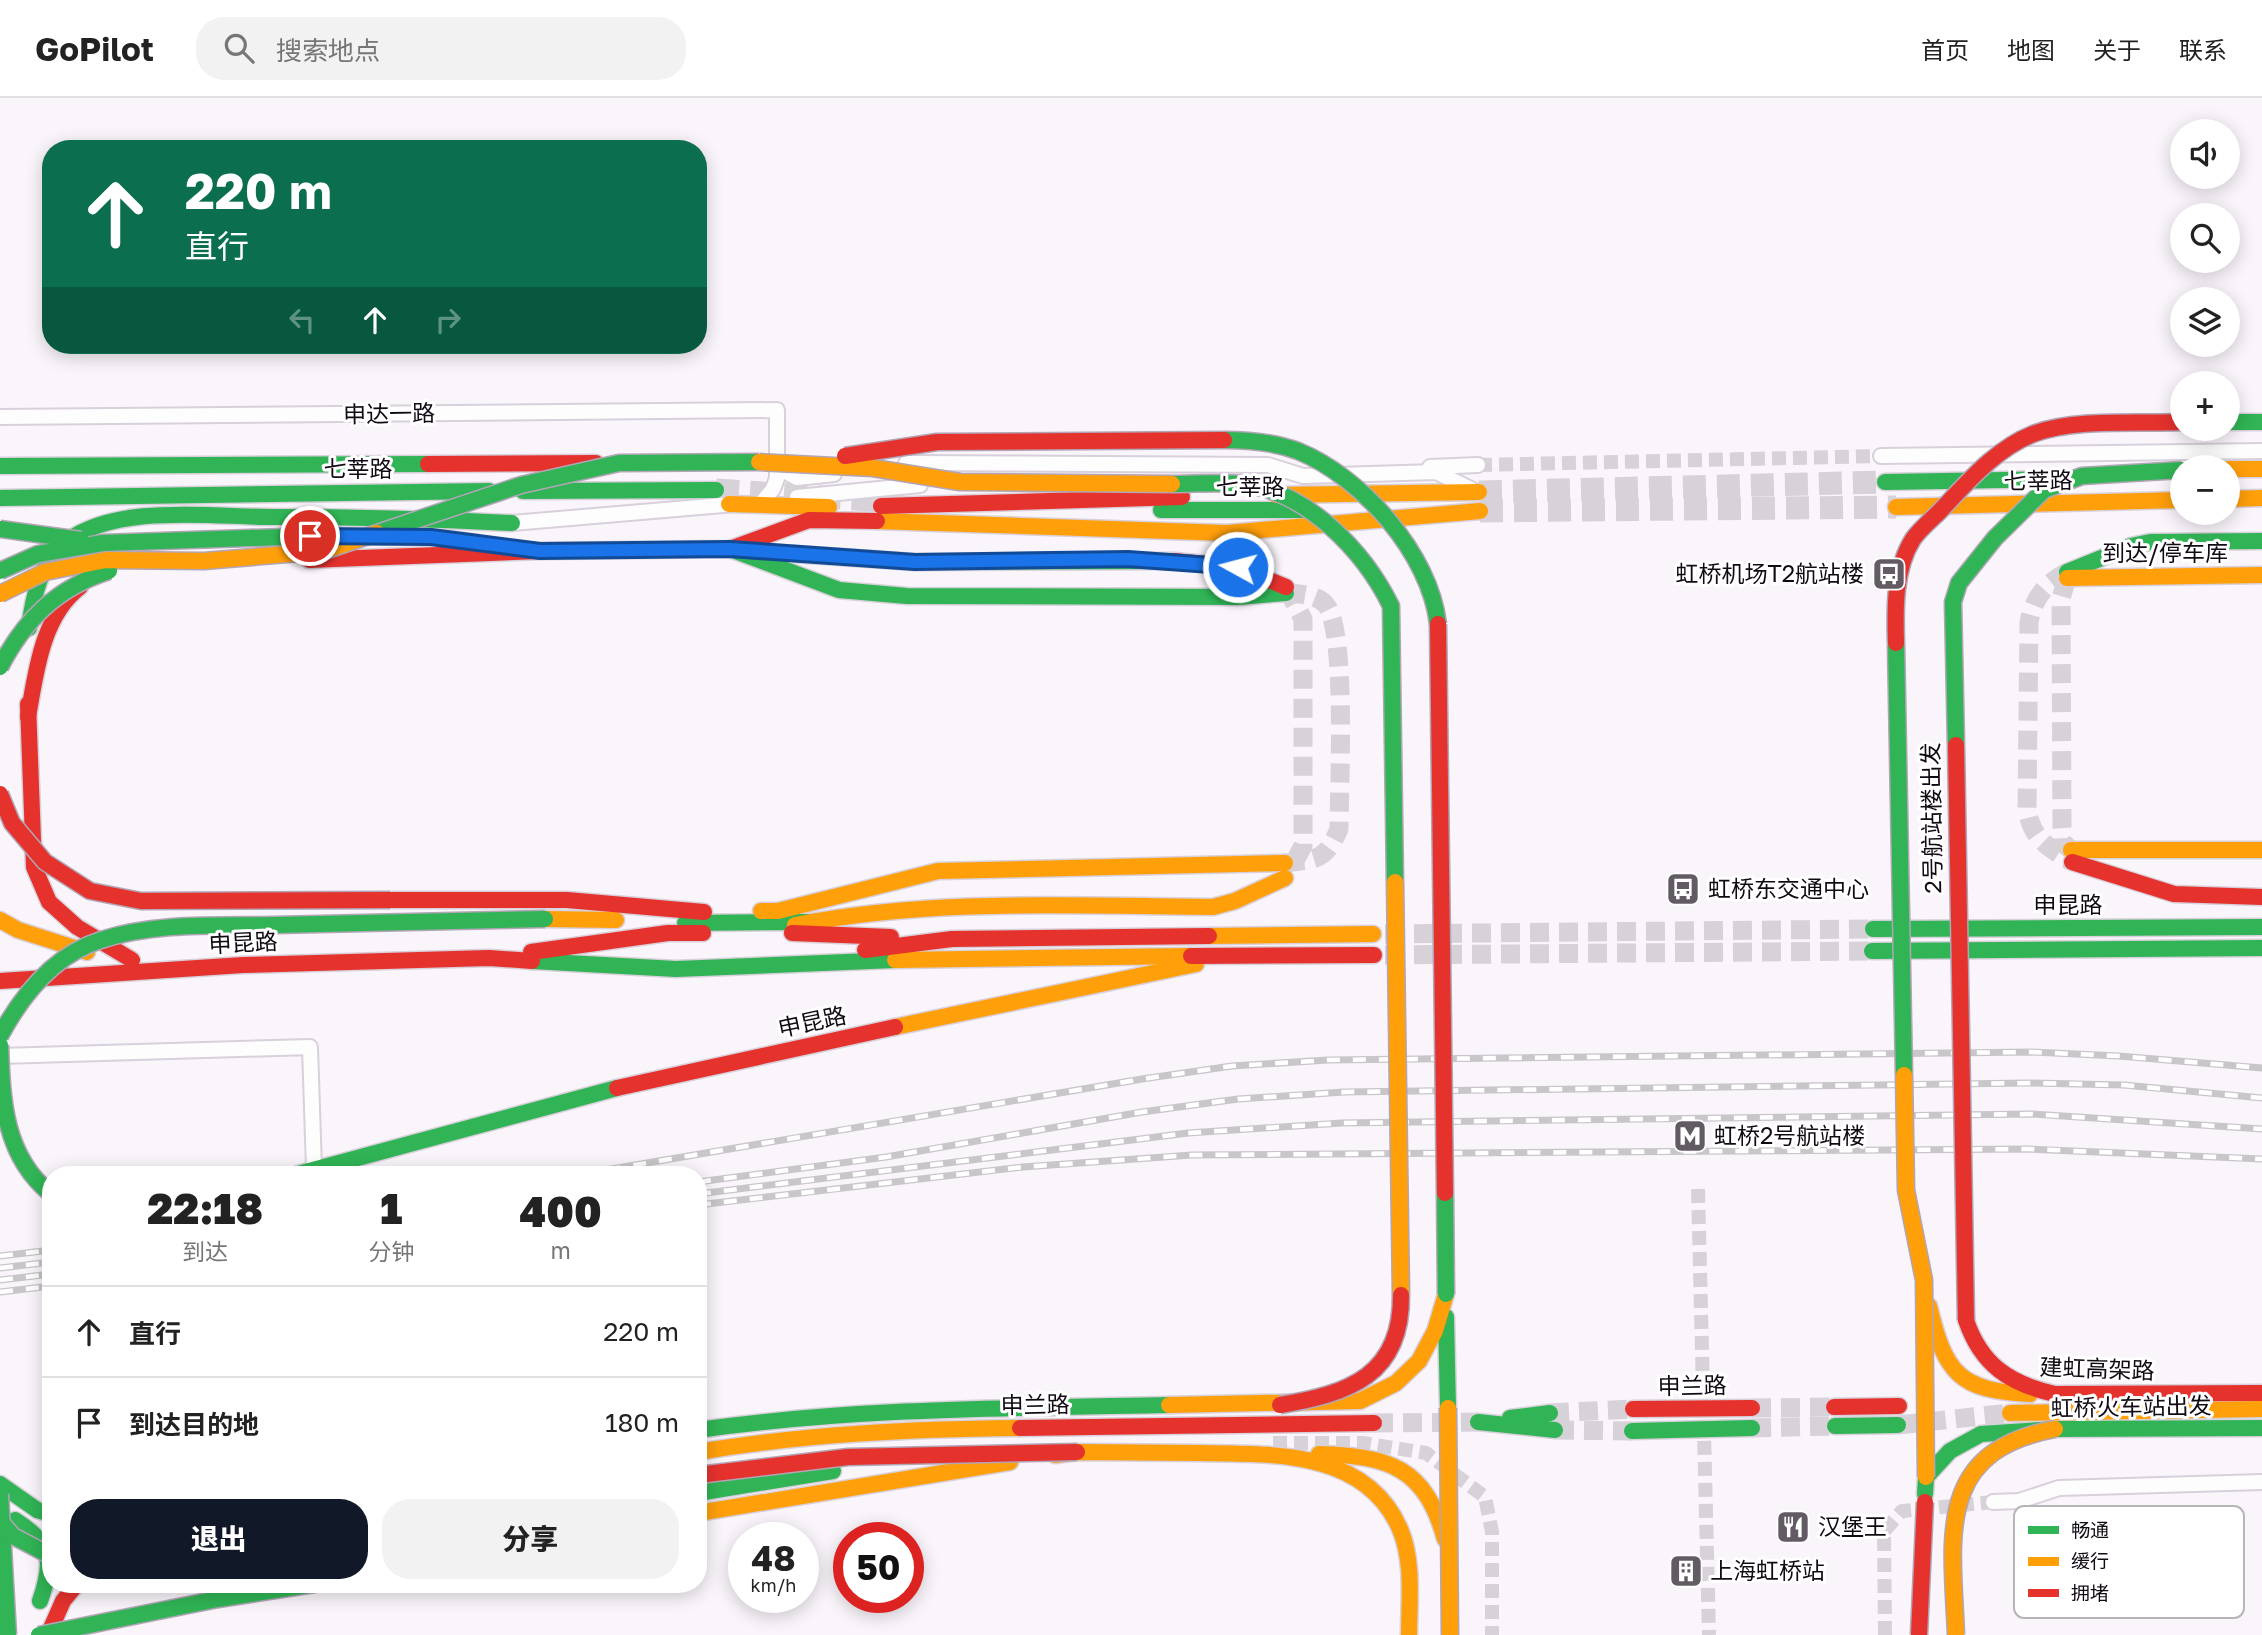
<!DOCTYPE html>
<html lang="zh">
<meta charset="utf-8">
<style>
:root{--surface:#fff;--page:#f2f2f2;--text:#222;--muted:#767676;--line:#e0e0e0;--accent:#111827}
body{margin:0;font-family:"Golos Text","Noto Sans SC",sans-serif;background:var(--page);color:var(--text);height:100vh;display:flex;flex-direction:column;font-size:26px;white-space:nowrap}
*{box-sizing:border-box;margin:0}
p{font-size:23px;color:var(--muted)}
.icon{flex:none;width:38px;height:38px;fill:none;stroke:currentColor;stroke-width:2;stroke-linecap:round;stroke-linejoin:round}
.map{position:relative;flex:1;overflow:hidden}
.drawer{position:absolute;left:42px;top:1068px;width:665px;height:427px;display:flex;flex-direction:column;background:var(--surface);border-radius:28px;box-shadow:0 4px 18px #0003}
.drawer>*{flex:none}
.top-card{position:absolute;left:42px;top:42px;width:665px;height:214px;border-radius:28px;box-shadow:0 4px 18px #0003;background:#0b6e4f;color:#fff;overflow:hidden}
.tools{position:absolute;left:2170px;top:21px;display:grid;gap:14px}
.tools a{display:grid;place-items:center;width:70px;height:70px;border-radius:50%;background:var(--surface);box-shadow:0 4px 18px #0003;font-size:35px}
.speed{position:absolute;left:728px;top:1424px;display:flex;gap:14px;font-size:35px;font-weight:700;text-align:center}
.speed>*{display:grid;place-content:center;width:91px;height:91px;border-radius:50%;background:var(--surface);box-shadow:0 4px 18px #0003;line-height:1}
.speed small{font-size:18px;font-weight:400}
.speed .limit{border:10px solid #d22;background:#fff;color:#111}
.pin{position:absolute;display:grid;place-items:center;width:60px;height:60px;color:#fff;margin:-30px;border:4px solid #fff;border-radius:50%;box-shadow:0 2px 7px #0007}
.me{position:absolute;width:77px;margin:-38px;rotate:277deg;stroke-linejoin:round;filter:drop-shadow(0 0 5px #0008)}
.turn{display:flex;align-items:center;gap:24px;height:147px;padding:0 28px;font-size:32px}
.turn .icon{width:91px;height:91px;stroke-width:2.5}
.turn b{display:block;font-size:49px;line-height:60px}
.lanes{display:flex;align-items:center;height:66px;padding:0 28px;background:#0003;justify-content:center;gap:35px;direction:ltr}
.lanes .off{opacity:.35}
.eta{display:flex;justify-content:space-evenly;align-items:center;height:119px;text-align:center}
.eta b{font-size:42px;font-weight:800;line-height:49px}
.button{display:flex;gap:14px;margin-top:auto;padding:14px 28px}
.button a{flex:1;height:80px;border-radius:28px;background:var(--accent);color:#fff;font-size:28px;font-weight:800;line-height:80px;text-align:center}
.button a+a{background:var(--page);color:var(--text)}
ul{padding:0;list-style:none}
li{display:flex;align-items:center;gap:21px;height:91px;padding:0 28px;border-top:2px solid var(--line)}
li div{flex:1}
li b{display:block;font-size:26px}
li em{font-style:normal}
header{display:flex;align-items:center;gap:42px;box-sizing:border-box;height:98px;padding:0 35px;background:var(--surface);border-bottom:2px solid var(--line)}
header strong{font-size:33px}
nav{display:flex;gap:38px;margin-inline-start:auto;font-size:24px}
.search{width:490px;height:63px;background:var(--page);display:flex;align-items:center;gap:18px;box-sizing:border-box;padding:0 24px;border-radius:28px;color:var(--muted);font-size:26px}
.map>svg:first-child{display:block}
.lines{fill:none;stroke-linecap:round;stroke-linejoin:round}
.street-tunnel{stroke:#d7d1d8;stroke-width:14;stroke-dasharray:14 7;stroke-linecap:butt}
.secondary-tunnel{stroke:#d7d1d8;stroke-width:19;stroke-dasharray:19 10;stroke-linecap:butt}
.primary-tunnel{stroke:#d7d1d8;stroke-width:23;stroke-dasharray:23 11;stroke-linecap:butt}
.street-casing{stroke:#d8d0da;stroke-width:18}
.fast-casing{stroke:#d8d0da;stroke-width:19}
.slow-casing{stroke:#d8d0da;stroke-width:19}
.jam-casing{stroke:#d8d0da;stroke-width:19}
.street{stroke:#fefdfe;stroke-width:14}
.fast{stroke:#30b455;stroke-width:16}
.slow{stroke:#ff9f0a;stroke-width:16}
.jam{stroke:#e5322d;stroke-width:16}
.rail-casing{stroke:#c8c6c9;stroke-width:7}
.rail{stroke:#fff;stroke-width:4.5;stroke-dasharray:13;stroke-linecap:butt}
.fast-bridge-casing{stroke:#b2a5b6;stroke-width:19;stroke-linecap:butt}
.slow-bridge-casing{stroke:#b2a5b6;stroke-width:19;stroke-linecap:butt}
.jam-bridge-casing{stroke:#b2a5b6;stroke-width:19;stroke-linecap:butt}
.fast-bridge{stroke:#30b455;stroke-width:16}
.slow-bridge{stroke:#ff9f0a;stroke-width:16}
.jam-bridge{stroke:#e5322d;stroke-width:16}
.route-casing{stroke:#114b97;stroke-width:18}
.route{stroke:#1a73e8;stroke-width:12}
.labels{text-anchor:middle;stroke-width:6;stroke-linejoin:round;paint-order:stroke}
.street-label{font-size:23px;fill:#110913;stroke:#fff}
.poi-label{font-size:23px;fill:#110913;stroke:#fff;text-anchor:start}
.key{fill:#fff;stroke:#b8b5b8;stroke-width:2}
.key-label{font-size:19px;fill:#110913}
</style>
<header>
<strong>GoPilot</strong>
<div class="search"><svg class="icon" aria-label="search" viewBox="0 0 24 24"><circle cx="10" cy="10" r="6"/><path d="M15 15l6 6"/></svg>搜索地点</div>
<nav><a>首页</a><a>地图</a><a>关于</a><a>联系</a></nav>
</header>
<div class="map">
<svg width="2262" height="1537" viewBox="0 0 2262 1537">
<rect width="100%" height="100%" fill="#faf4fb"/>
<g class="lines">
<!-- street-tunnel -->
<g class="street-tunnel">
<polyline points="1478,367 1881,358"/>
<polyline points="1698,1091 1709,1537"/>
<polyline points="1273,1345 1363,1345 1426,1355 1485,1399 1492,1434 1492,1537"/>
<polyline points="1885,1537 1884,1433 1902,1413 1993,1404"/>
</g>
<!-- secondary-tunnel -->
<g class="secondary-tunnel">
<path d="M2067,474C2045,486 2034,499 2029,524L2027,710C2031,740 2047,749 2072,764"/>
<polyline points="2067,480 2061,500 2062,729 2063,745 2071,752"/>
<polyline points="1286,489 1303,521 1303,748 1291,770"/>
<path d="M1285,765C1318,761 1325,763 1339,731C1339,692 1347,532 1326,507C1317,496 1299,496 1286,495"/>
<polyline points="1385,836 1873,831"/>
<polyline points="1385,857 1872,853"/>
<polyline points="1752,1310 1834,1309"/>
<polyline points="1550,1315 1633,1311"/>
<polyline points="1374,1325 1478,1324"/>
<polyline points="1898,1327 2010,1315"/>
<polyline points="1752,1330 1835,1328"/>
<polyline points="1555,1332 1632,1333"/>
</g>
<!-- primary-tunnel -->
<g class="primary-tunnel">
<polyline points="716,392 902,404"/>
<polyline points="1479,394 1885,384"/>
<polyline points="1480,413 1896,409"/>
</g>
<defs>
<g id="street">
<polyline points="0,319 777,312 777,380 773,391 763,403"/>
<polyline points="1881,358 2262,353"/>
<polyline points="782,364 786,374 797,380 834,376"/>
<polyline points="906,365 1268,367 1303,378 1436,374 1471,391"/>
<polyline points="1430,369 1478,367"/>
<polyline points="797,399 920,387"/>
<polyline points="512,425 735,406"/>
<polyline points="0,958 310,949 314,1071"/>
<polyline points="1993,1404 2019,1403 2059,1390 2262,1384"/>
</g>
<g id="fast">
<polyline points="2228,324 2262,324"/>
<polyline points="0,368 428,366"/>
<polyline points="1885,384 2067,381"/>
<polyline points="523,393 716,392"/>
<polyline points="0,400 489,393"/>
<polyline points="1161,412 1302,412"/>
<polyline points="730,451 839,492 907,498 1238,499 1286,495"/>
<polyline points="752,453 915,464 1174,463"/>
<polyline points="2067,474 2131,448 2150,444 2262,443"/>
<path d="M29,530C33,500 40,464 66,444C117,405 212,419 273,419C353,419 432,421 512,425"/>
<polyline points="685,825 808,824"/>
<polyline points="1873,831 2262,829"/>
<polyline points="1872,853 2262,850"/>
<polyline points="532,863 676,871 895,862"/>
<polyline points="298,1076 617,990"/>
<polyline points="1446,1219 1448,1310"/>
<polyline points="1510,1320 1550,1315"/>
<polyline points="1478,1324 1555,1332"/>
<polyline points="1835,1328 1898,1327"/>
<path d="M698,1332C854,1310 1012,1310 1169,1307"/>
<polyline points="1632,1333 1752,1330"/>
<polyline points="0,1386 37,1412 51,1416"/>
<polyline points="698,1395 833,1373"/>
<polyline points="1925,1396 1926,1379 1950,1353 1981,1336 2055,1331 2262,1330"/>
<path d="M15,1422C52,1446 54,1463 40,1503"/>
</g>
<g id="slow">
<polyline points="2228,371 2262,371"/>
<polyline points="1276,397 1479,394"/>
<polyline points="2228,401 2262,400"/>
<polyline points="729,406 829,409"/>
<polyline points="1896,409 2182,402"/>
<polyline points="877,423 1227,435 1480,413"/>
<polyline points="310,438 431,439 478,445"/>
<polyline points="2067,480 2262,477"/>
<polyline points="2071,752 2262,752"/>
<polyline points="761,813 778,813 938,773 1285,765"/>
<polyline points="545,821 616,822"/>
<polyline points="0,822 18,832 87,854"/>
<path d="M795,827C932,800 1074,808 1213,809L1235,803L1285,780"/>
<polyline points="1209,838 1373,836"/>
<polyline points="895,862 1191,858"/>
<polyline points="895,929 1196,866"/>
<path d="M1929,1208C1945,1275 1959,1293 2030,1296"/>
<polyline points="1169,1307 1360,1303 1396,1285 1419,1263 1435,1233 1446,1196"/>
<polyline points="2010,1315 2262,1311"/>
<path d="M698,1354C805,1336 912,1331 1020,1330"/>
<path d="M1319,1356C1389,1358 1425,1369 1445,1441"/>
<path d="M1055,1357L1077,1354C1118,1354 1159,1355 1200,1355C1273,1356 1366,1352 1400,1431C1414,1464 1409,1503 1409,1537"/>
<polyline points="698,1415 1010,1364"/>
</g>
<g id="jam">
<polyline points="428,366 596,365"/>
<polyline points="881,408 1182,399"/>
<polyline points="309,462 540,453 730,451 809,422 877,423"/>
<polyline points="1174,463 1238,469 1286,489"/>
<polyline points="28,606 34,769 49,804 77,829 132,862"/>
<path d="M28,619C36,574 42,518 80,489"/>
<polyline points="2072,764 2174,796 2262,799"/>
<polyline points="390,802 567,802 704,814"/>
<polyline points="792,835 891,839"/>
<polyline points="865,852 952,841 1209,838"/>
<polyline points="531,854 668,835 703,835"/>
<polyline points="1191,858 1374,857"/>
<polyline points="0,883 243,867 489,860 532,863"/>
<polyline points="617,990 895,929"/>
<path d="M1966,1222C1981,1267 2010,1286 2055,1296L2262,1295"/>
<polyline points="1834,1309 1899,1308"/>
<polyline points="1633,1311 1752,1310"/>
<polyline points="1020,1330 1374,1325"/>
<polyline points="48,1537 63,1503 77,1486"/>
</g>
</defs>
<!-- street casing -->
<use href="#street" class="street-casing"/>
<!-- fast casing -->
<use href="#fast" class="fast-casing"/>
<!-- slow casing -->
<use href="#slow" class="slow-casing"/>
<!-- jam casing -->
<use href="#jam" class="jam-casing"/>
<!-- street -->
<use href="#street" class="street"/>
<!-- fast -->
<use href="#fast" class="fast"/>
<!-- slow -->
<use href="#slow" class="slow"/>
<!-- jam -->
<use href="#jam" class="jam"/>
<defs>
<g id="rail">
<polyline points="582,1076 1142,981 1232,968 1328,962 2031,954 2119,958 2262,970"/>
<polyline points="698,1084 886,1059 1142,1014 1238,1001 1344,994 2031,985 2124,987 2262,1000"/>
<polyline points="698,1096 1188,1035 1342,1025 2031,1016 2262,1031"/>
<polyline points="698,1107 1023,1069 1192,1057 2029,1051 2262,1061"/>
<polyline points="0,1158 51,1152"/>
<polyline points="0,1170 51,1164"/>
<polyline points="0,1182 51,1176"/>
<polyline points="0,1194 51,1188"/>
</g>
</defs>
<!-- rail casing -->
<use href="#rail" class="rail-casing"/>
<!-- rail -->
<use href="#rail" class="rail"/>
<defs>
<g id="fast-bridge">
<path d="M1224,342C1249,342 1274,344 1298,353C1362,379 1430,456 1438,526"/>
<path d="M1172,386C1195,386 1220,384 1242,386C1307,393 1364,453 1391,508L1395,784"/>
<polyline points="0,431 81,442"/>
<polyline points="377,435 521,387 619,365 759,364"/>
<polyline points="0,473 38,456 103,445 310,438"/>
<polyline points="1896,545 1904,977"/>
<path d="M0,569C25,521 57,490 109,473"/>
<polyline points="1956,647 1953,504 1959,485 1995,440 2044,392 2082,378 2182,372"/>
<path d="M0,938C22,897 54,857 101,842C155,824 219,828 275,827C365,825 455,823 545,821"/>
<path d="M0,947C2,1003 4,1058 51,1096"/>
<polyline points="1445,1095 1446,1196"/>
<polyline points="0,1396 8,1537"/>
<polyline points="0,1423 13,1438 51,1458"/>
<polyline points="39,1537 218,1501 314,1486"/>
</g>
<g id="slow-bridge">
<polyline points="759,364 873,370 960,384 1172,386"/>
<polyline points="0,496 45,474 106,462 204,463 324,453 377,435"/>
<polyline points="1395,784 1401,1197"/>
<polyline points="1904,977 1906,1092 1924,1182 1926,1379"/>
<polyline points="1448,1310 1450,1537"/>
<path d="M1956,1537C1952,1440 1934,1353 2055,1331"/>
</g>
<g id="jam-bridge">
<polyline points="845,358 937,344 1224,342"/>
<polyline points="1438,526 1445,1095"/>
<path d="M1896,545C1895,511 1894,471 1913,441C1920,431 1931,422 1939,414C1967,385 1995,351 2033,336C2075,320 2137,326 2182,324"/>
<polyline points="1956,647 1966,1222"/>
<polyline points="0,696 12,725 45,764 90,793 141,803 390,802"/>
<path d="M1280,1307C1349,1296 1402,1277 1401,1197"/>
<polyline points="698,1377 848,1359 1077,1354"/>
<polyline points="1919,1537 1925,1404"/>
</g>
</defs>
<!-- fast-bridge casing -->
<use href="#fast-bridge" class="fast-bridge-casing"/>
<!-- slow-bridge casing -->
<use href="#slow-bridge" class="slow-bridge-casing"/>
<!-- jam-bridge casing -->
<use href="#jam-bridge" class="jam-bridge-casing"/>
<!-- fast-bridge -->
<use href="#fast-bridge" class="fast-bridge"/>
<!-- slow-bridge -->
<use href="#slow-bridge" class="slow-bridge"/>
<!-- jam-bridge -->
<use href="#jam-bridge" class="jam-bridge"/>
</g>
<g class="lines">
<defs>
<polyline id="route" points="310,438 431,439 540,453 730,451 915,464 1128,461 1238,469"/>
</defs>
<!-- route casing -->
<use href="#route" class="route-casing"/>
<!-- route -->
<use href="#route" class="route"/>
</g>
<!-- icons -->
<defs>
<symbol id="bus-square" viewBox="-11 -11 22 22"><rect x="-9" y="-9" width="18" height="18" rx="4" fill="#635b64" stroke="#fff"/><path d="M-5-6H5V4H4V6H2V4H-2V6H-4V4H-5ZM-3.5-4V0h7V-4ZM-3.5 1.2v1.5H-2V1.2ZM2 1.2v1.5H3.5V1.2Z" fill="#fff"/></symbol>
<symbol id="metro-square" viewBox="-11 -11 22 22"><rect x="-9" y="-9" width="18" height="18" rx="4" fill="#635b64" stroke="#fff"/><path d="M-5.5 5V-5H-3L0 0L3-5H5.5V5H3V-.5L0 4L-3-.5V5Z" fill="#fff"/></symbol>
<symbol id="restaurant-square" viewBox="-11 -11 22 22"><rect x="-9" y="-9" width="18" height="18" rx="4" fill="#635b64" stroke="#fff"/><path d="M-5-6h1v4h1v-4h1v4h1v-4h1v5L-1.5 .5V6h-2V.5L-5-1ZM5-6V6H3V1.5H1.5Q1.5-4 5-6Z" fill="#fff"/></symbol>
<symbol id="building-square" viewBox="-11 -11 22 22"><rect x="-9" y="-9" width="18" height="18" rx="4" fill="#635b64" stroke="#fff"/><path d="M-4-6H4V6H1V3H-1V6H-4ZM-2.5-4.3h1.7v1.8h-1.7ZM.8-4.3h1.7v1.8H.8ZM-2.5-1h1.7V.8h-1.7ZM.8-1h1.7V.8H.8Z" fill="#fff"/></symbol>
</defs>
<g fill-rule="evenodd">
<use href="#bus-square" x="1870" y="457" width="38" height="38"/>
<use href="#bus-square" x="1664" y="772" width="38" height="38"/>
<use href="#metro-square" x="1671" y="1019" width="38" height="38"/>
<use href="#restaurant-square" x="1774" y="1410" width="38" height="38"/>
<use href="#building-square" x="1667" y="1454" width="38" height="38"/>
</g>
<g class="labels">
<!-- street labels -->
<g class="street-label">
<text transform="translate(389 316) rotate(-1)" y="8">申达一路</text>
<text x="358" y="379">七莘路</text>
<text transform="translate(2038 383) rotate(-1)" y="8">七莘路</text>
<text x="1250" y="397">七莘路</text>
<text x="2165" y="463">到达/停车库</text>
<text transform="translate(1932 720) rotate(-91)" y="8">2号航站楼出发</text>
<text x="2068" y="815">申昆路</text>
<text transform="translate(243 845) rotate(-3)" y="8">申昆路</text>
<text transform="translate(812 924) rotate(-12)" y="8">申昆路</text>
<text transform="translate(2097 1271) rotate(2)" y="8">建虹高架路</text>
<text transform="translate(1692 1288) rotate(-1)" y="8">申兰路</text>
<text transform="translate(1035 1307) rotate(-1)" y="8">申兰路</text>
<text transform="translate(2131 1309) rotate(-1)" y="8">虹桥火车站出发</text>
</g>
<!-- poi labels -->
<g class="poi-label">
<text x="1864" y="484" text-anchor="end">虹桥机场T2航站楼</text>
<text x="1708" y="799">虹桥东交通中心</text>
<text x="1714" y="1046">虹桥2号航站楼</text>
<text x="1818" y="1437">汉堡王</text>
<text x="1710" y="1481">上海虹桥站</text>
</g>
</g>
<!-- legend -->
<rect x="2014" y="1408" width="230" height="112" rx="10" class="key"/>
<rect x="2028" y="1428" width="31" height="8" fill="#30b455"/>
<rect x="2028" y="1459" width="31" height="9" fill="#ff9f0a"/>
<rect x="2028" y="1491" width="31" height="8" fill="#e5322d"/>
<g class="key-label">
<text x="2071" y="1439">畅通</text>
<text x="2071" y="1470">缓行</text>
<text x="2071" y="1502">拥堵</text>
</g>
</svg>
<div class="tools">
<a><svg class="icon" aria-label="sound" viewBox="0 0 24 24"><path d="M4 9h4l5-4v14l-5-4H4zM17 9q2 3 0 6"/></svg></a>
<a><svg class="icon" aria-label="search" viewBox="0 0 24 24"><circle cx="10" cy="10" r="6"/><path d="M15 15l6 6"/></svg></a>
<a><svg class="icon" aria-label="layers" viewBox="0 0 24 24"><path d="M12 4l9 5-9 5-9-5zM3 14l9 5 9-5"/></svg></a>
<a>+</a>
<a>−</a>
</div>
<div class="speed"><div>48<small>km/h</small></div><div class="limit">50</div></div>
<div class="pin" style="left:310px;top:438px;background:#d93025"><svg class="icon" aria-label="arrive" viewBox="0 0 24 24"><path d="M6 21V4h12l-3 4 3 4H6"/></svg></div>
<svg class="me" style="left:1238px;top:469px" viewBox="-20 -20 40 40"><circle r="17" fill="#1a73e8" stroke="#fff" stroke-width="3"/><path d="M0-11L8 9 0 5-8 9z" fill="#fff"/></svg>
<div class="top-card">
<div class="turn"><svg class="icon" aria-label="ahead" viewBox="0 0 24 24"><path d="M12 20V5M6 11l6-6 6 6"/></svg><div><b>220 m</b>直行</div></div>
<div class="lanes"><svg class="icon off" aria-label="left" viewBox="0 0 24 24"><path d="M17 20v-9H6M10 6l-5 5 5 5"/></svg><svg class="icon" aria-label="ahead" viewBox="0 0 24 24"><path d="M12 20V5M6 11l6-6 6 6"/></svg><svg class="icon off" aria-label="right" viewBox="0 0 24 24"><path d="M7 20v-9h11M14 6l5 5-5 5"/></svg></div>
</div>
<section class="drawer">
<div class="eta">
<div><b>22:18</b><p>到达</p></div>
<div><b>1</b><p>分钟</p></div>
<div><b>400</b><p>m</p></div>
</div>
<ul>
<li><svg class="icon" aria-label="ahead" viewBox="0 0 24 24"><path d="M12 20V5M6 11l6-6 6 6"/></svg><div><b>直行</b></div><em>220 m</em></li>
<li><svg class="icon" aria-label="arrive" viewBox="0 0 24 24"><path d="M6 21V4h12l-3 4 3 4H6"/></svg><div><b>到达目的地</b></div><em>180 m</em></li>
</ul>
<div class="button"><a>退出</a><a>分享</a></div>
</section>
</div>
